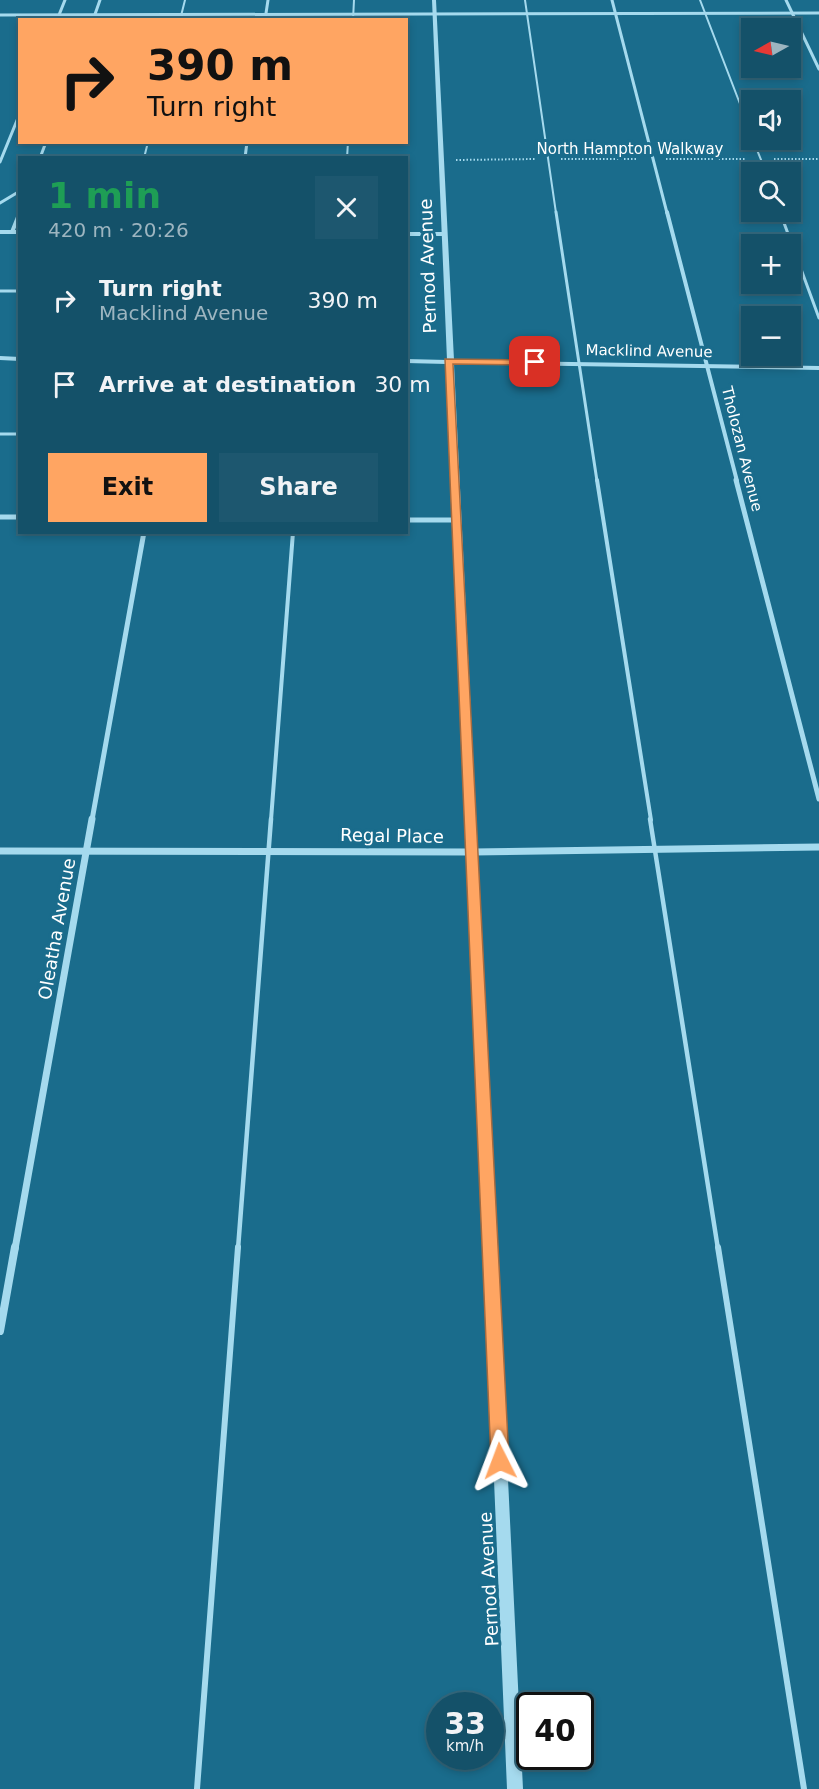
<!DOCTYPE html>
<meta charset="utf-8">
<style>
:root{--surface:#145169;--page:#1d576f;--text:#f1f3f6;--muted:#9db5c0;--line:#33687d;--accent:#ffa562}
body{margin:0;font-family:"DejaVu Sans",sans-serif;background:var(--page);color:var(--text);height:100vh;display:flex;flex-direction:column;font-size:22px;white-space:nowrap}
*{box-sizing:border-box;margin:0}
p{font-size:20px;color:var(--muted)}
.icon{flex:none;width:33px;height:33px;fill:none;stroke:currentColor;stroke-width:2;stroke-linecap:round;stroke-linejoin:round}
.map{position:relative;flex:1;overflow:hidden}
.details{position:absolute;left:18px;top:156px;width:390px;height:378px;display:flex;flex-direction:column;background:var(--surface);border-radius:0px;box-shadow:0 3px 9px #0003,0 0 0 2px var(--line)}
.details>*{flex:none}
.hud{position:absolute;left:18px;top:18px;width:390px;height:126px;border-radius:0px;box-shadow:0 3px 9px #0003,0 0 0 2px var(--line);background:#ffa562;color:#111;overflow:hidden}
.needle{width:39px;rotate:262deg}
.controls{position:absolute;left:741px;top:18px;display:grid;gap:12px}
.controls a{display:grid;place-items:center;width:60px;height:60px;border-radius:0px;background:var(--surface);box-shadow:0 3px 9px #0003,0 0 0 2px var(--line);font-size:30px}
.speed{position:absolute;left:426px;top:1692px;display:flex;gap:12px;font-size:30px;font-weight:700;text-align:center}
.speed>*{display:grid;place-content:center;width:78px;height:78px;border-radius:50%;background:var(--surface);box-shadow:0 3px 9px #0003,0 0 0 2px var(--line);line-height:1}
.speed small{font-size:15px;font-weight:400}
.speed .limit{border:3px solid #111;border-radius:9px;background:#fff;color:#111}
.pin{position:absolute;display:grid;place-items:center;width:51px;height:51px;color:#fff;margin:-26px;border-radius:12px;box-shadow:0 3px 9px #0006}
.me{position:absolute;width:66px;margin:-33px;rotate:357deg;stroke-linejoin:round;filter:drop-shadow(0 0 4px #0008)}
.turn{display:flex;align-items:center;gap:21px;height:126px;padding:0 30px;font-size:27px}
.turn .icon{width:78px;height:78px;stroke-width:2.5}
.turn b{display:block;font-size:42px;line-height:51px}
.round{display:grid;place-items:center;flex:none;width:63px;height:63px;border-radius:0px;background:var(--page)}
.overview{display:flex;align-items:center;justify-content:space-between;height:102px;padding:0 30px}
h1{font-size:36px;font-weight:600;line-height:45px;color:#1e9e55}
.action{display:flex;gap:12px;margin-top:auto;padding:12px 30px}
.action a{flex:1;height:69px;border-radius:0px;background:var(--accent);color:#111;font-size:24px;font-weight:600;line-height:69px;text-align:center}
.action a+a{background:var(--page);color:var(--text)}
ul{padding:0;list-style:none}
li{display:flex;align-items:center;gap:18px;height:84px;padding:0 30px}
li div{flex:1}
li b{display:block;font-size:22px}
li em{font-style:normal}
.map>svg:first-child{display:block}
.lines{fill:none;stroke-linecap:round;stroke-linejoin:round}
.path{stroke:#a5daee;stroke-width:2;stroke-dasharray:1.5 2;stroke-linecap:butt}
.service-far4{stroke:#a5daee;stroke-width:2}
.service-far3{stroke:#a5daee;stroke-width:3}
.service-far2{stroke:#a5daee;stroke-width:4}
.service-far1{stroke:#a5daee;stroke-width:4.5}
.service{stroke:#a5daee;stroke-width:6}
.minor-far4{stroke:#a5daee;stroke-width:3}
.minor-far3{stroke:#a5daee;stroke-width:4}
.minor-far2{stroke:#a5daee;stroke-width:5}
.minor-far1{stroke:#a5daee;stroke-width:7}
.minor{stroke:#a5daee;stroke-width:8}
.tertiary{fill:#a5daee;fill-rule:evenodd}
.route{fill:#ffa562;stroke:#a66b40;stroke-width:1.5}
.labels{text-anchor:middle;stroke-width:6;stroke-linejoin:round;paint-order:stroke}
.far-street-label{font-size:15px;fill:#fff;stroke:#1a6c8c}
.street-label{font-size:18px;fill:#fff;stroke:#1a6c8c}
</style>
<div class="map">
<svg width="819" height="1789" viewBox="0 0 819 1789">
<rect width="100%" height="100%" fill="#1a6c8c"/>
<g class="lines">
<!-- path -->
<g class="path">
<polyline points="561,159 638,159"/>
<polyline points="666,159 746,159"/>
<polyline points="774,159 819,159"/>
<polyline points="456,160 536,159"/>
</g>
<!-- service-far4 -->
<g class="service-far4">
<polyline points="525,0 556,213"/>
<polyline points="700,0 752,135"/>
<polyline points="180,20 185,0"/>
<polyline points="353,20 354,0"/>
<polyline points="753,140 766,172"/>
<polyline points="144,158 148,142"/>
<polyline points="347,158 348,142"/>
</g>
<!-- service-far3 -->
<g class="service-far3">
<polyline points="556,212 597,481"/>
<polyline points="780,212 819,318"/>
<polyline points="0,291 20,291"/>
<polyline points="0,434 20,434"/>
</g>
<!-- service-far2 -->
<g class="service-far2">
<polyline points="597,480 651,820"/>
<polyline points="271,820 293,532"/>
</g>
<!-- service-far1 -->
<g class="service-far1">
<polyline points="650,819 718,1249"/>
<polyline points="238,1249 271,819"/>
</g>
<!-- service -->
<g class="service">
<polyline points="718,1247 804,1789"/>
<polyline points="197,1789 238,1247"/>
</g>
<!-- minor-far4 -->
<g class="minor-far4">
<polyline points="612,0 667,213"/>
<polyline points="786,0 819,69"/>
<polyline points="0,15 819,13"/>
<polyline points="57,20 65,0"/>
<polyline points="93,20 100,0"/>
<polyline points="265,20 268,0"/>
<polyline points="40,158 46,142"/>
<polyline points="245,158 247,142"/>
<polyline points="0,162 20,113"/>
<polyline points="0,203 20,191"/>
</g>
<!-- minor-far3 -->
<g class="minor-far3">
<polyline points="667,212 737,481"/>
<polyline points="0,232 20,232"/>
<polyline points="12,232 20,212"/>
<polyline points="406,234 444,234"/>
</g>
<!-- minor-far2 -->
<g class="minor-far2">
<polyline points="736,480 819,799"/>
<polyline points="0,517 20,517"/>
<polyline points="406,520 457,520"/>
<polyline points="92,820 144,532"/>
</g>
<!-- minor-far1 -->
<g class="minor-far1">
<polyline points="0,851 473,852 819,847"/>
<polyline points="15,1249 92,819"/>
</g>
<!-- minor -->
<polyline class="minor" points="0,1331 15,1247"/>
<!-- tertiary -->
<g class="tertiary">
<polygon points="432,0 436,0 454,360 819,366 819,370 454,364 523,1789 507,1789 447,364 406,363 406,359 447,360"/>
<polygon points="0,356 20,357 20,361 0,360"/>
</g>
</g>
<!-- route -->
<polygon class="route" points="445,359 535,360 540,362 535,365 453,364 509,1461 506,1467 500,1470 494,1467 491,1461"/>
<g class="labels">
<!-- far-street labels -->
<g class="far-street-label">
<text x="630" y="154">North Hampton Walkway</text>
<text transform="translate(649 351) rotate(1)" y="5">Macklind Avenue</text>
<text transform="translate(742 449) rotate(76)" y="5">Tholozan Avenue</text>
</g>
<!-- street labels -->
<g class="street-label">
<text transform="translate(428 266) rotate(-92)" y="6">Pernod Avenue</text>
<text transform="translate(392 836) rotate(1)" y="6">Regal Place</text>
<text transform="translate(57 929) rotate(-80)" y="6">Oleatha Avenue</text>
<text transform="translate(489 1579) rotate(-93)" y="6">Pernod Avenue</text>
</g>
</g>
</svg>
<div class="controls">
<a><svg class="needle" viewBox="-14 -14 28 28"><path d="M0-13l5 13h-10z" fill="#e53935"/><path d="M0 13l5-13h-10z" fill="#9db5c0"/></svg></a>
<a><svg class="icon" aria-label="sound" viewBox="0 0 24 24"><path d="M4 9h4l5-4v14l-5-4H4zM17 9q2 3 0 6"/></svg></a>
<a><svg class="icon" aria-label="search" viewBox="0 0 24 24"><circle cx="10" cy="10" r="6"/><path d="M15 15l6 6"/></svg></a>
<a>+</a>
<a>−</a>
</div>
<div class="speed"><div>33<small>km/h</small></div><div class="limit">40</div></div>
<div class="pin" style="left:535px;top:362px;background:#d93025"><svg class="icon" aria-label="arrive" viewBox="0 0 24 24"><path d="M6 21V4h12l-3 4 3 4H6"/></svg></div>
<svg class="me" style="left:500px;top:1461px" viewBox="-20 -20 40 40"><path d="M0-17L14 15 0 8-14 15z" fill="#ffa562" stroke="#fff" stroke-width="4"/></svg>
<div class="hud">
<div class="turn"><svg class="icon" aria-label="right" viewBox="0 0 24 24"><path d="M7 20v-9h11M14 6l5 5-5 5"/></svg><div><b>390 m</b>Turn right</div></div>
</div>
<section class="details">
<div class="overview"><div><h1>1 min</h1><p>420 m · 20:26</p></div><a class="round"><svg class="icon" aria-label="close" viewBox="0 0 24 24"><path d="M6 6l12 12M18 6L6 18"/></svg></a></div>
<ul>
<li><svg class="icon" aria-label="right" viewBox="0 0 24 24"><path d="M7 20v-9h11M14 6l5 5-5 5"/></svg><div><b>Turn right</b><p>Macklind Avenue</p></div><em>390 m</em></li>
<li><svg class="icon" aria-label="arrive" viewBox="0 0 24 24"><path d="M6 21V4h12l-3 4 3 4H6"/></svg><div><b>Arrive at destination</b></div><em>30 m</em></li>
</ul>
<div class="action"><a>Exit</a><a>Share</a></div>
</section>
</div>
